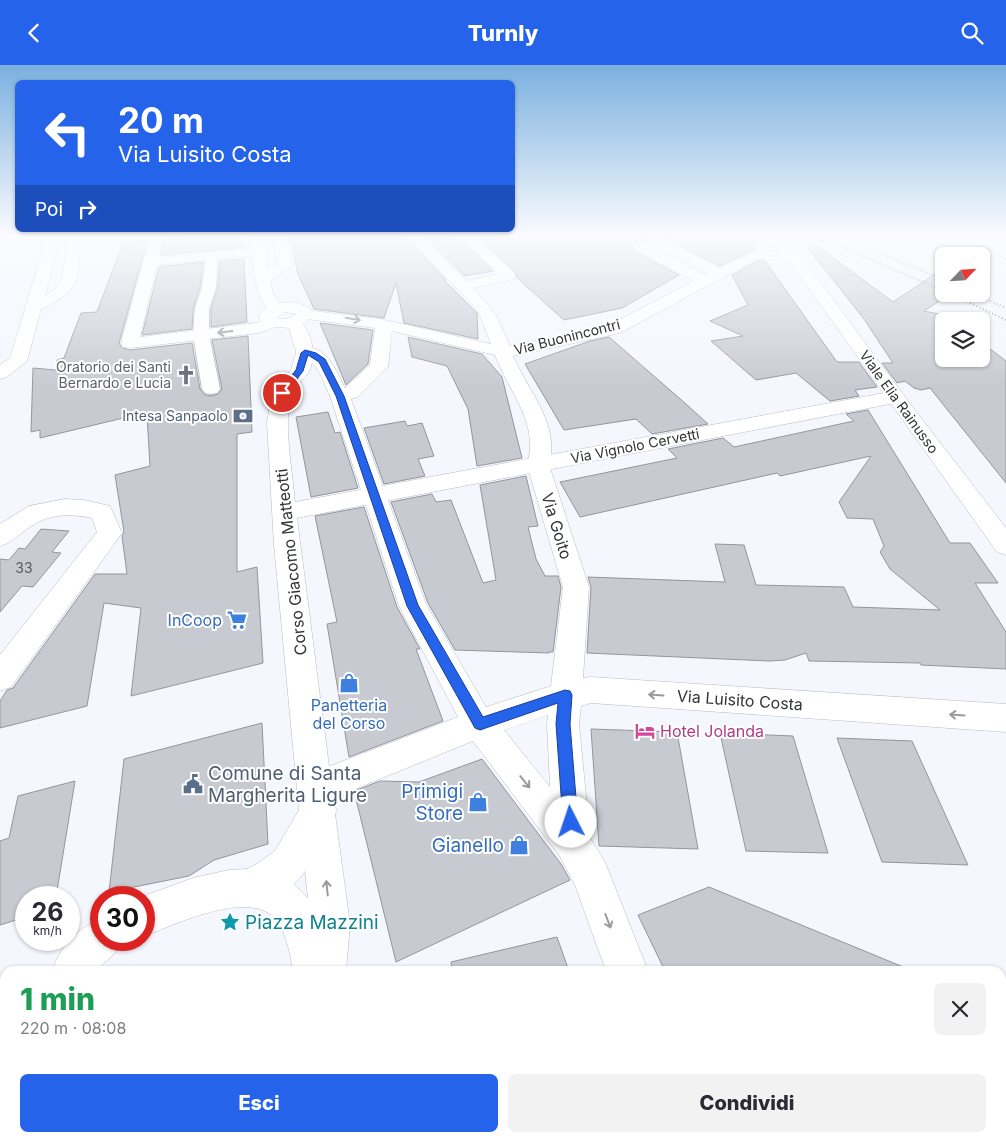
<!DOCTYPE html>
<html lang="it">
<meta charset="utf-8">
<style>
:root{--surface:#fff;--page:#f2f2f3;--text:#2b2b33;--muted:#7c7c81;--accent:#2563eb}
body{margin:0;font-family:Inter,sans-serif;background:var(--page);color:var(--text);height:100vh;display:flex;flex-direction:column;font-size:19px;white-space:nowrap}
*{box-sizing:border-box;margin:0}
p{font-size:16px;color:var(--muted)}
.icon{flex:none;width:28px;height:28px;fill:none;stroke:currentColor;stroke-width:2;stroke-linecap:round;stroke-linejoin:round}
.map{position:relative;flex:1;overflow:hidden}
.panel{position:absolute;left:0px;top:901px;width:1006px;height:176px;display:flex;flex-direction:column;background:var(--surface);border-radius:15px 15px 0 0;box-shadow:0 1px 4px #0004}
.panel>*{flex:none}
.guide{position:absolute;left:15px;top:15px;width:500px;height:152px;border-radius:8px;box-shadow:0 1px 4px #0004;background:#2563eb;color:#fff;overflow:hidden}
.needle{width:32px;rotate:65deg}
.buttons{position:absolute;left:935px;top:182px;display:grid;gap:10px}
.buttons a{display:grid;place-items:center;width:55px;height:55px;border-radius:8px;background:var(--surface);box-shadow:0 1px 4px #0004;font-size:25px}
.speed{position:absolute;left:15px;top:821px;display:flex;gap:10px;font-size:25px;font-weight:700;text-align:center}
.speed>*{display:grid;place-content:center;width:65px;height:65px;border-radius:50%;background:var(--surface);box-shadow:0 1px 4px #0004;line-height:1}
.speed small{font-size:12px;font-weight:400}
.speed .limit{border:8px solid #d22;background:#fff;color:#111}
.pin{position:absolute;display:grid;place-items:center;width:42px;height:42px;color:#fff;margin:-21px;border:2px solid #fff;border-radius:50%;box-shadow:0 1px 5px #0007}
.me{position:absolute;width:55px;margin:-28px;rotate:356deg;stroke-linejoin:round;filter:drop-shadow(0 0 4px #0008)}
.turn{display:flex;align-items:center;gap:18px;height:105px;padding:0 20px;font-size:22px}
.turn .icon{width:65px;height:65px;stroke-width:2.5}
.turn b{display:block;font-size:35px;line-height:42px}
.then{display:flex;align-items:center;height:48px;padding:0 20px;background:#0003;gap:10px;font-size:19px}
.round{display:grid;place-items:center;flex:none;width:52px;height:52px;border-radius:8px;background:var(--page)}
.head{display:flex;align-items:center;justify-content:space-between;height:85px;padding:0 20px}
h1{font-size:30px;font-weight:800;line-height:38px;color:#1e9e55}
.action{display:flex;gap:10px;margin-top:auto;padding:10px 20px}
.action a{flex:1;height:58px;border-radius:8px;background:var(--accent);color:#fff;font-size:20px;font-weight:800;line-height:58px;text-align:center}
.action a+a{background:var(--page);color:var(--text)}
header{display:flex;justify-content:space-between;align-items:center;height:65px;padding:0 20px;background:var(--accent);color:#fff;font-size:22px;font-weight:800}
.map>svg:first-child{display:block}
.building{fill:#c8cad1;stroke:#93969c}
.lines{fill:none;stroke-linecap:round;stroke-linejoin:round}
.pedestrian-casing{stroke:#b9bcc3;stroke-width:2}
.minor-casing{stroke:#b9bcc3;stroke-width:1}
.tertiary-casing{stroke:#b9bcc3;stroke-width:1}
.secondary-casing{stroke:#b9bcc3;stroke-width:1}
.pedestrian{fill:#fff;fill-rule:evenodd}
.minor{fill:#fff;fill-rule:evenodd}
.tertiary{fill:#fff;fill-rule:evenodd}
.secondary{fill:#fff;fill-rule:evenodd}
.rail{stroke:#818387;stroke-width:2;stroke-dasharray:1 2.5;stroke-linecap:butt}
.oneway{stroke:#999a9a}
.route{fill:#2563eb;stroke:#184099}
.labels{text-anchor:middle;stroke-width:4;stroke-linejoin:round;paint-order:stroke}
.far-street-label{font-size:14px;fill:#333436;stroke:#fff}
.far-worship-label{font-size:14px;fill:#5b616d;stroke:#fff;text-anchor:end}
.far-service-label{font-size:14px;fill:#4e5e75;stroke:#fff;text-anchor:end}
.number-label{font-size:14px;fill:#585a5d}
.street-label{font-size:16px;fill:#333436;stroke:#fff}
.shop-label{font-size:16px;fill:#366cbe;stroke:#fff;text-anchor:end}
.hotel-label{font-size:16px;fill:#b23c85;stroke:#fff;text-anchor:start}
.near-service-label{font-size:19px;fill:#4e5e75;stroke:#fff;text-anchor:start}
.near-shop-label{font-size:19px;fill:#366cbe;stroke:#fff;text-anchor:end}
.near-culture-label{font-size:19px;fill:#0d838f;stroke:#fff;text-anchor:start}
</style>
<header><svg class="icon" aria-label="back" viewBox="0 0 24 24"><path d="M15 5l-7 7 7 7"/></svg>Turnly<svg class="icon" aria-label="search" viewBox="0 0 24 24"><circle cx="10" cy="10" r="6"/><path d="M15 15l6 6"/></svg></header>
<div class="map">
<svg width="1006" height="1077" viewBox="0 0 1006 1077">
<rect width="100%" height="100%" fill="#f4f7fe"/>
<!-- building -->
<g class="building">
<polygon points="191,171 242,171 243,182 161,190 164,174"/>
<polygon points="290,171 405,171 446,215 444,215 477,248 478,274 404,258 396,218 384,253 314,244 298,209"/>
<polygon points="424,171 452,171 460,178 463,177 493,206 464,211"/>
<polygon points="499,171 681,171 701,179 718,171 747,171 756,184 720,201 664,173 659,172 635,176 631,180 634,186 679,210 622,243 564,255 517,213 515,207 480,174"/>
<polygon points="147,176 119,278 122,283 130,285 192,278 200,324 205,330 211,331 218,329 222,324 212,275 248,271 252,367 237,369 237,507 257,502 263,598 131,631 141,543 104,538 87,641 0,663 0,636 7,625 13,623 95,509 127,509 122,471 124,467 115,410 150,401 147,350 140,351 140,349 40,373 40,365 31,367 33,303 56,305 57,295 64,293 81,248 97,247 123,178"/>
<polygon points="813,178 893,237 944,203 944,233 924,246 949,251 955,256 944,256 944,294 981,294 981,277 1006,296 1006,418 930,323 921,325 914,323 905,316 897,318 882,298 893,298 864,254 808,183"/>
<polygon points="244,194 247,257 211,262 211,244 218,222 220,196"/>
<polygon points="757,196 765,196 837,297 859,297 877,322 855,325 859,331 830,336 796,308 756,315 711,276 743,271 710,256 748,240 732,210"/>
<polygon points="203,197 200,222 193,244 192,264 142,270 159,202"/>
<polygon points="320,258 373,265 368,299 346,320"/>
<polygon points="408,272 482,289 502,312 522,393 477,401 468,344 447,301 412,292"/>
<polygon points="609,272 686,339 708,359 652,369 636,354 564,365 525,299 590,276"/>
<polygon points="868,345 950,478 970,478 998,518 975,518 1006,567 1006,604 921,600 920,598 809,596 806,588 785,595 769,596 587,588 591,522 588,512 725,517 715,479 744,480 756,520 844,522 853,542 940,545 890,504 880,487 884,481 873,454 847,453 839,437 871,391 780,411 777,408 580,452 560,417 677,393 668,384 723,373 734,382 854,356 846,349"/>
<polygon points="328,347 335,368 340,367 358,423 311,432 296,352"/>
<polygon points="405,356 407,361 422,358 434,391 418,394 425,411 384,419 364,363"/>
<polygon points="526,411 538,461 528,462 536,494 545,511 558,511 561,522 553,587 549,587 549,588 455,585 428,538 391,437 432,429 436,437 451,435 483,518 496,515 480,420"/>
<polygon points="364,442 397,542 420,584 416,584 443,656 349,692 327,559 337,557 315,451"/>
<polygon points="41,464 69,466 52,487 61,488 33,522 22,521 0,547 0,494 9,495 19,483 25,484"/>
<polygon points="262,658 268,779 214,795 189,811 109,827 124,694"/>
<polygon points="591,664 677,667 698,784 599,781"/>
<polygon points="720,668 793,671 828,788 746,786"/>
<polygon points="837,673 912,676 968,800 882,797"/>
<polygon points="482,694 561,799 570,815 396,897 354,726 380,716 419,717"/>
<polygon points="75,716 56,832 26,832 26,852 0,860 0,776 9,773 18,731"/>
<polygon points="709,822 913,906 665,906 638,850"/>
<polygon points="557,872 569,906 452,906 451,897"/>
</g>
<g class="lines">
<defs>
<polygon id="pedestrian" points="212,187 218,191 216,222 209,244 209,270 220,324 217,328 211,329 205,328 202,324 193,270 195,244 202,222 206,191"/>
<g id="minor">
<path d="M47,171H60L45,231L55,224L62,214L68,171H82C75,213 86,224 41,244L27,296L7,312L0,314V300L10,293Z"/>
<polygon points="150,171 163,171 159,192 261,182 268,186 261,190 157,200 140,272 256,258 272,253 278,255 280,258 278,261 259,268 130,283 124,282 121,278"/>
<path d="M407,171H421L466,216L498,209L460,171H474L514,208L516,211L514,214L473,223L496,250L510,281L609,260L694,216L635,184L633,181L635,178L659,174L664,175L720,203L755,186L798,188L800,191L798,194L793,195L757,194L620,268L513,291C529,328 560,358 549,400L589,522L583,613L591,612L1006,639V667L591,638L581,641L579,659L590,773L605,797L648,906H606L575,820L559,790L473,676L316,740L304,735L299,723L304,711L458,652L399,541L330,331C322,314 318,296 299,291L296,287L299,283C326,277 335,304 345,323L370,300L375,263L299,253L297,250L299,247L305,245L380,254L491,279L478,246ZM657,182L709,208L705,210L654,183ZM392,266L495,290C509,328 540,358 527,400L563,522L551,621L486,642L426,539L351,334L358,332L388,302ZM548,650L547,659L550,722L504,665Z"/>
<path d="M65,434L84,435L110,441L122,468L11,622L0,626V590L97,467L92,453C68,448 47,449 27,464C18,470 11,478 0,481V459L29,441Z"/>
<polygon points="0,946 5,947 5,991 0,990"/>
<polygon points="667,1072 715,1072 717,1077 669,1077"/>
</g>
<g id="tertiary">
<path d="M252,171H266L268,204L278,199L273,171H287L292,201L270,216L273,228L279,238L294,237L309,242L313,250L303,259C313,272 316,292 309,307C304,315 295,320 292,328C282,350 293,412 295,437L895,326L902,328L905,332L902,336L895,338L297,453L334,740L337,746L335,749L350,859L346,906H293C290,888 287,868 274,853C248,824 174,860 144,871V832H141L193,813L229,805L247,804L258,798L275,786L299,745L274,480L267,358L272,328L291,305L296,287L289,263L267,261L260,256L259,250L267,243C251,222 254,197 252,171ZM284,247L297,249L286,254L276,253ZM305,806L308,833L294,819L301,812Z"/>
<path d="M101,854V875H121L115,888L103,899L97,906H52C61,881 76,864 101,854Z"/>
<polygon points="5,987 5,1038 0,1040 0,989"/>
<rect x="12" y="1072" width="48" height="5"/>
<polygon points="203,1072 254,1072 252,1077 201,1077"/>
</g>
<g id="secondary">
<polygon points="759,171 774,171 798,188 809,202 911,340 1006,463 1006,490 997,487 788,194"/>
<polygon points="966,171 982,171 1006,184 1006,194"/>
</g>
</defs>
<!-- pedestrian casing -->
<use href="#pedestrian" class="pedestrian-casing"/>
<!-- minor casing -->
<use href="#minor" class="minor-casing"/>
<!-- tertiary casing -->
<use href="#tertiary" class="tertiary-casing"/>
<!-- secondary casing -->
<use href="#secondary" class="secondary-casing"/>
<!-- pedestrian -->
<use href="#pedestrian" class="pedestrian"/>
<!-- minor -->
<use href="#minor" class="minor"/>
<!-- tertiary -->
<use href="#tertiary" class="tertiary"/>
<!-- secondary -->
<use href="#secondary" class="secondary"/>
<!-- rail -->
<g class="rail">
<polyline points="815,171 944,226"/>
<polyline points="839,171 944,215"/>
<polyline points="951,229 1006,255"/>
<polyline points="974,229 1006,243"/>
</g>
</g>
<!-- one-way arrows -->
<defs><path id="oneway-shaft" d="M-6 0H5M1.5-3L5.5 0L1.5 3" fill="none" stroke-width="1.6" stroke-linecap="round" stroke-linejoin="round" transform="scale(1.25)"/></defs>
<g class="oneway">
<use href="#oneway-shaft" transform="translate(353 254) rotate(10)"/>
<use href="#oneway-shaft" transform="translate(225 267) rotate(173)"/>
<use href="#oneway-shaft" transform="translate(656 630) rotate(-176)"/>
<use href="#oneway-shaft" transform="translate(957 650) rotate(-176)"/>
<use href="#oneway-shaft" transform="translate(525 717) rotate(51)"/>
<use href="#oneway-shaft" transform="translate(327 823) rotate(-96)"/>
<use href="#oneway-shaft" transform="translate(608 856) rotate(69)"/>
</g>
<!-- sky -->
<linearGradient id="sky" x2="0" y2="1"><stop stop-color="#7bb0df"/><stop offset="0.53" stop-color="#fafbff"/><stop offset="1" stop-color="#fafbff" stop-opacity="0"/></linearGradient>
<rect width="1006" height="322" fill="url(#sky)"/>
<!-- route -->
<polygon class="route" points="305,285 316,288 325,294 344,331 418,540 483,652 565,625 570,626 572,630 570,659 578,757 576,762 571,764 565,762 563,757 556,659 558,638 480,665 475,663 407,541 336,331 319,297 308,290 303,306 285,330 278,328 296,305 301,288"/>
<!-- icons -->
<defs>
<symbol id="church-bare" viewBox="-9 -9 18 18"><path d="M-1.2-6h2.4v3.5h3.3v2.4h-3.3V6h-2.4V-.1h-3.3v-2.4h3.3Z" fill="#6b7280" stroke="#fff" stroke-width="2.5" paint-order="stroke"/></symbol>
<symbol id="bank-bare" viewBox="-9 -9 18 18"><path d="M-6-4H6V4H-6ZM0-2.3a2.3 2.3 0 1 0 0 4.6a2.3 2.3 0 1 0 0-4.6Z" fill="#5c6f8a" stroke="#fff" stroke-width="2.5" paint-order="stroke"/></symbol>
<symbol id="supermarket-bare" viewBox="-9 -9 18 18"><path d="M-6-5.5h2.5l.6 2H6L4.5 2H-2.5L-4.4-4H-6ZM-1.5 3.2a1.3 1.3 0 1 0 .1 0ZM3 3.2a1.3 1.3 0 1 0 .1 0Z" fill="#3f7fe0" stroke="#fff" stroke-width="2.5" paint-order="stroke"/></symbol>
<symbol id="shop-bare" viewBox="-9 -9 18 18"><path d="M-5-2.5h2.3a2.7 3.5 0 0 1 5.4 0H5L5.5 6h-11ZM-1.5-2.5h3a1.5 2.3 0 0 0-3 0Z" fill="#3f7fe0" stroke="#fff" stroke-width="2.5" paint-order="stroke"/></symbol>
<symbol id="hotel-bare" viewBox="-9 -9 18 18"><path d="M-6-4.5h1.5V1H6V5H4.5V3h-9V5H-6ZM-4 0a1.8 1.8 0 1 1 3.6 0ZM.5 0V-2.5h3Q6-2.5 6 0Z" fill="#d1479c" stroke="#fff" stroke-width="2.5" paint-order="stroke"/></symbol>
<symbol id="civic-bare" viewBox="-9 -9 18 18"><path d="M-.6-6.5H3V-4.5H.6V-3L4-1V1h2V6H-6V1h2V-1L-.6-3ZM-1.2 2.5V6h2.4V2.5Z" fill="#5c6f8a" stroke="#fff" stroke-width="2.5" paint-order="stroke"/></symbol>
<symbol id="sight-bare" viewBox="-9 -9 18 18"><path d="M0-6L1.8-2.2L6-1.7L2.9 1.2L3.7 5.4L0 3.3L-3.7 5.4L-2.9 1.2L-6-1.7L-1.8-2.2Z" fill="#0f9aa8" stroke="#fff" stroke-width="2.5" paint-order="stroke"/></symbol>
</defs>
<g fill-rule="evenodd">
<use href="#church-bare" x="172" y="296" width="28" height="28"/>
<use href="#bank-bare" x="229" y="337" width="28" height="28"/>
<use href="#supermarket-bare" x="223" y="541" width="28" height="28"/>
<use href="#shop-bare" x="335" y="604" width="28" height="28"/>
<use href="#hotel-bare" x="631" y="652" width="28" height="28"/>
<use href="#civic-bare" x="179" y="705" width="28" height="28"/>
<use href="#shop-bare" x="464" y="723" width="28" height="28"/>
<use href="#shop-bare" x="505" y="766" width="28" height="28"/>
<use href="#sight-bare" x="216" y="843" width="28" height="28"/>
</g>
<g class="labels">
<!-- far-street labels -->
<g class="far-street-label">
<text transform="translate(567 272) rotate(-14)" y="5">Via Buonincontri</text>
<text transform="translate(899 337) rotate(54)" y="5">Viale Elia Rainusso</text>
<text transform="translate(635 381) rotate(-11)" y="5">Via Vignolo Cervetti</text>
</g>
<!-- far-worship labels -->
<g class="far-worship-label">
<text x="171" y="307">Oratorio dei Santi<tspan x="171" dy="16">Bernardo e Lucia</tspan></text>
</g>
<!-- far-service labels -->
<g class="far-service-label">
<text x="228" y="356">Intesa Sanpaolo</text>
</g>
<!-- number labels -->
<g class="number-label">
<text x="24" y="508">33</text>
</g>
<!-- street labels -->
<g class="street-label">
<text transform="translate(557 461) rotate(73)" y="6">Via Goito</text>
<text transform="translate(291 497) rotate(-96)" y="6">Corso Giacomo Matteotti</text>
<text transform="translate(740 635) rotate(4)" y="6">Via Luisito Costa</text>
</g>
<!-- shop labels -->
<g class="shop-label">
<text x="222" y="561">InCoop</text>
<text x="349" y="646" text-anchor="middle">Panetteria<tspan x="349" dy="18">del Corso</tspan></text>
</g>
<!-- hotel labels -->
<g class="hotel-label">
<text x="660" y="672">Hotel Jolanda</text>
</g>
<!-- near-service labels -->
<g class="near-service-label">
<text x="208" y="715">Comune di Santa<tspan x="208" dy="22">Margherita Ligure</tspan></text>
</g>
<!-- near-shop labels -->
<g class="near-shop-label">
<text x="463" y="733">Primigi<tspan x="463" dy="22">Store</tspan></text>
<text x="504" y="787">Gianello</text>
</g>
<!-- near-culture labels -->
<g class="near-culture-label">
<text x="245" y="864">Piazza Mazzini</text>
</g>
</g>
</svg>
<div class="buttons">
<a><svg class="needle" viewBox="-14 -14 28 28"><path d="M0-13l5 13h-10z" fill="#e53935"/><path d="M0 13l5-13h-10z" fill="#7c7c81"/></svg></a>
<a><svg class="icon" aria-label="layers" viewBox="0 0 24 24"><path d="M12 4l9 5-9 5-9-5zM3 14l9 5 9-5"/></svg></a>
</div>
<div class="speed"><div>26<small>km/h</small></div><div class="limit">30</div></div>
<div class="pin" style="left:282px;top:328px;background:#d93025"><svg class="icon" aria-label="arrive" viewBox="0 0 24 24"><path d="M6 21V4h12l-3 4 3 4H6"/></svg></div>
<svg class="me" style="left:571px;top:757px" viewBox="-20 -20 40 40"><circle r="19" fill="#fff"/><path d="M0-13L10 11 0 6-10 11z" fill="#2563eb"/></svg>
<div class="guide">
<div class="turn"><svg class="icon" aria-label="left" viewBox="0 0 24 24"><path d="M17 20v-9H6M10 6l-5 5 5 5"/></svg><div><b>20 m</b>Via Luisito Costa</div></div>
<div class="then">Poi<svg class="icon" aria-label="right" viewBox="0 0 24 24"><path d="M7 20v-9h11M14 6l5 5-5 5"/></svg></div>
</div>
<section class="panel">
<div class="head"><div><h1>1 min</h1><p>220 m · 08:08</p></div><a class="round"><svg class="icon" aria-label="close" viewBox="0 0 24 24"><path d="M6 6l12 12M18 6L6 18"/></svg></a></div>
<div class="action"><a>Esci</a><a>Condividi</a></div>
</section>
</div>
